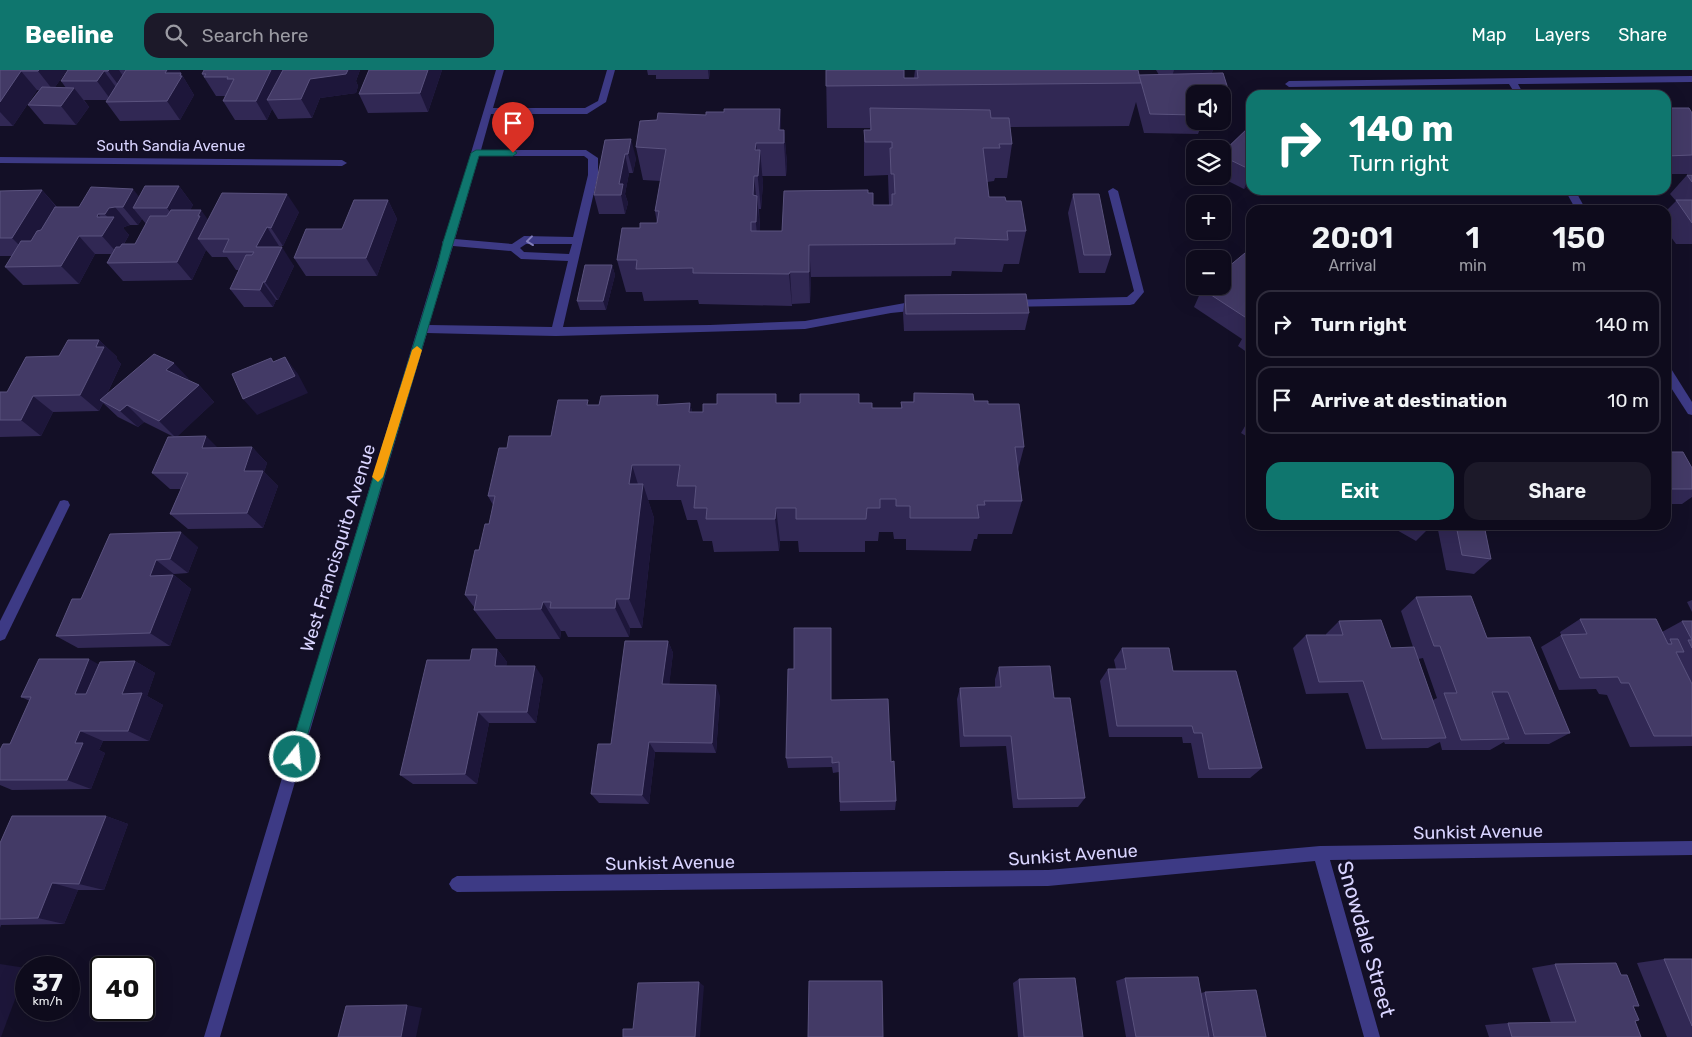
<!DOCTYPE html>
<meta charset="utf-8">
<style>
:root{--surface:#0e0b1c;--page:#1c1929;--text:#f1f3f6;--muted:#9b9ba3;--line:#2e2b3b;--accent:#0f766e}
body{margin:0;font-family:Rubik,sans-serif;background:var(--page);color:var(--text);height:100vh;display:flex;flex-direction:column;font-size:19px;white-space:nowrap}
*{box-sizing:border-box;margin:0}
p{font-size:16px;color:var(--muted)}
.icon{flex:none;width:28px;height:28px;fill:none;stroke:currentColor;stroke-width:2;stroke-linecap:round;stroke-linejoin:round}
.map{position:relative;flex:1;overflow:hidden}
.panel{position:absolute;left:1246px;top:135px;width:425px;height:325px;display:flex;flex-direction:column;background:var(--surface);border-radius:15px;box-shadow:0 5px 20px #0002,0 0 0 1px var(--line)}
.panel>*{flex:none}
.hud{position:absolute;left:1246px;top:20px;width:425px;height:105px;border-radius:15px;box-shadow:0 5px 20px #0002,0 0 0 1px var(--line);background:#0f766e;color:#fff;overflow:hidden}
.fabs{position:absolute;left:1186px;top:15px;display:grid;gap:10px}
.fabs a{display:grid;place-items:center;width:45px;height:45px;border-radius:10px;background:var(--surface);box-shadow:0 5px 20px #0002,0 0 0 1px var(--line);font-size:25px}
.speed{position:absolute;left:15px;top:886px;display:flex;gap:10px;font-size:25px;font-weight:700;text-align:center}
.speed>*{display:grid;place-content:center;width:65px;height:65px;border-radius:50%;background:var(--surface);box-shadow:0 5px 20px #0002,0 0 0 1px var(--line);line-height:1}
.speed small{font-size:12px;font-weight:400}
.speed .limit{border:2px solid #111;border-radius:8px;background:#fff;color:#111}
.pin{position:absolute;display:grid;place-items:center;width:42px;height:42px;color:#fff;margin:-51px -21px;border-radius:50% 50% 50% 0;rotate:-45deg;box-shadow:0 0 5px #0007}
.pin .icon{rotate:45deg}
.me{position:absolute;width:55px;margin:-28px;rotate:16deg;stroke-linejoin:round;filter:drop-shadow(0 0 4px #0008)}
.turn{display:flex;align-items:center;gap:18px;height:105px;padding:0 20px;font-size:22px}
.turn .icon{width:65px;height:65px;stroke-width:2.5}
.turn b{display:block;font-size:35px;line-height:42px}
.eta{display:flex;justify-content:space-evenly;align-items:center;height:85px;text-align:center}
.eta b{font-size:30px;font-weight:600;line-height:35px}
.action{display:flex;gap:10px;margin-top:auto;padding:10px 20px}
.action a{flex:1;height:58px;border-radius:15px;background:var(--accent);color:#fff;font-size:20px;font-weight:600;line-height:58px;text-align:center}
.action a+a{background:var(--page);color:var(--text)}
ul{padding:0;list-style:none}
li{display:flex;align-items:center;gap:15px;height:68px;margin:0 10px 8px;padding:0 10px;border:2px solid var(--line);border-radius:15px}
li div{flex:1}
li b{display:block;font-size:19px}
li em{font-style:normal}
header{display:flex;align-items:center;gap:30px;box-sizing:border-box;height:70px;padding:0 25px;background:var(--accent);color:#fff}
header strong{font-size:24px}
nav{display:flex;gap:28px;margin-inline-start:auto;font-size:18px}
.search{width:350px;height:45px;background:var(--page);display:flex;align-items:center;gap:12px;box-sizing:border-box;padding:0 18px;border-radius:15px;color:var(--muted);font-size:19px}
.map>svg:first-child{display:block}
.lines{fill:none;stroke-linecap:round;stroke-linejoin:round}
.minor{fill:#3d3a85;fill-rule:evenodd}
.wall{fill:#312854;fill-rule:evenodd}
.shaded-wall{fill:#1d163a}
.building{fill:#433a66;stroke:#5a527e}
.oneway{stroke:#837fbc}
.route{fill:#0f766e;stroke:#0a4d48}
.slow{fill:#f59e0b}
.labels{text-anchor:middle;stroke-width:4;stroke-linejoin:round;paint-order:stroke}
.far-street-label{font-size:15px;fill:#d9d4ff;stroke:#130f26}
.street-label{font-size:18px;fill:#d9d4ff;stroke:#130f26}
.near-street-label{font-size:21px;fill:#d9d4ff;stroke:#130f26}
</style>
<header>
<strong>Beeline</strong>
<div class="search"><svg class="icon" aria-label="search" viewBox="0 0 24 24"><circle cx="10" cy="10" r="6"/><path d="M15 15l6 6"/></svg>Search here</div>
<nav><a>Map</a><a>Layers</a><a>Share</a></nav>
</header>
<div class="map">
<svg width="1692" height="967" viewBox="0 0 1692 967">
<rect width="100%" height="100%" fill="#130f26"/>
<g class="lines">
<!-- minor -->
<g class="minor">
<path d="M496,0H504L493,38H585L598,31L607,0H615L606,32L587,44H491L481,80H586L598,88V105L563,257L710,255L805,251L905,233L920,232L925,236L920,240L891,243L805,259L556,266L427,263L220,967H204L443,174L442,172L445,169ZM479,86H584L588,89V105L573,167L524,166L512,174L455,169ZM526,174H572L569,184L524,182L520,178ZM453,176L511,181L521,189L568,191L552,257L429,255Z"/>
<polygon points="1692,6 1692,12 1518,14 1524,25 1516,25 1509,14 1289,17 1285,14 1289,11"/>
<polygon points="0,87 342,90 347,93 342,96 0,93"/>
<polygon points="1113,118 1118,121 1144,222 1134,234 1130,235 1006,237 1006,231 1010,230 1127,227 1134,221 1108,121"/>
<polygon points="1565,120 1575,120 1586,140 1576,140"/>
<polygon points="1666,296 1670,297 1692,332 1692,345 1688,344 1666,310"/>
<polygon points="64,430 68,431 70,435 5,569 0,571 0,551 60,431"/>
<polygon points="1692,771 1692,785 1330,790 1380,967 1364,967 1315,791 1048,816 457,822 452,819 449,814 452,809 457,806 1048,800 1320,776"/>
</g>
</g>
<!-- wall -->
<g class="wall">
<polygon points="0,0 67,0 55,17 66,18 61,11 68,0 179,0 194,25 180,50 120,51 106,32 107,30 84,30 89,37 76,55 44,54 28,35 39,20 37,20 13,56 0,56"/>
<polygon points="191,0 360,0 356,11 358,16 356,23 320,28 312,48 278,49 272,39 267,50 235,50 223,31 225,26 216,26 202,4 204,0"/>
<polygon points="369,0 442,0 428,42 368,43 359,24"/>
<polygon points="647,0 710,0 709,9 656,9 656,5 648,5"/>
<polygon points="826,0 904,8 914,8 915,0 1138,0 1139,5 1159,5 1156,0 1213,0 1211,4 1229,22 1222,40 1222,24 1195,24 1195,51 1203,51 1198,64 1144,63 1136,32 1129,56 1010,57 1012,74 1007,108 995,108 994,111 987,112 989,127 1006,131 1026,161 1019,194 1004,194 1002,202 952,201 951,206 811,207 810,233 792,234 792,236 699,234 698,230 644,231 642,222 626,222 617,190 640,158 657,153 655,141 661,111 643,110 636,77 657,50 706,45 724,42 780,39 781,60 784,60 787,94 786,106 762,106 763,113 761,139 759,139 760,161 782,161 868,123 873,135 889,135 888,105 864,106 864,60 870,60 870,58 827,58"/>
<polygon points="1666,38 1692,43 1692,104 1666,104"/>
<polygon points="1251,55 1251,112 1244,119 1218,106 1222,106 1222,83"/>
<polygon points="605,70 636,88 633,103 629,103 625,124 628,133 625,144 599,144 594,125"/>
<polygon points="1687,105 1692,105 1692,174 1676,174 1666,160 1666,141 1676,131 1670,124"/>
<path d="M179,116L193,135L190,140L208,150L299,142L283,176H279L278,177L294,196L278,230H276L273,237H244L230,219L239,200H236L227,187H212L206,180L192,210L123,211L107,193L111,184H95L79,214L23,215L5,197L12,186H0V121L42,120L57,137H79L139,127ZM142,149L146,154L135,174H124L129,165L123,158L124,157L130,155H138Z"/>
<polygon points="1276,120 1293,120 1287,125"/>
<polygon points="1073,124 1111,185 1105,203 1079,203 1068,143"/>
<polygon points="388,130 397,149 377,206 306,206 294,188 342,159"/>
<polygon points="1251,187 1251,285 1238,276 1242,269 1194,237 1202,219"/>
<polygon points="612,195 615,205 606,240 580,240 577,231"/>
<polygon points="905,225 1029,243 1025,260 904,261 903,243"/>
<polygon points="99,270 117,287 116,288 121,294 107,324 189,311 199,315 214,332 176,367 217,378 252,377 267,393 264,402 278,416 263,458 188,459 170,444 181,419 170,419 152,403 174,367 144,352 138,357 118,347 103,333 99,341 53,342 41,366 0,367 0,322 7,322 59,286"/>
<polygon points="914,323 974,331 988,334 1024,377 1018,400 1022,431 1012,464 978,464 977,469 974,469 971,481 906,480 906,469 894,469 893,462 879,462 878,471 865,471 865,482 799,482 798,471 780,471 779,481 714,482 712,471 703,471 697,450 687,450 681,430 648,430 654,448 642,558 630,558 629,567 568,567 565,561 561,561 560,569 496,569 474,540 474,537 465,525 479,480 489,454 493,435 488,426 507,378 551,366 590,335 599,335 658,325 660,335 690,333 692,342 703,342 777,333 859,333 872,338 901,338 901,332 913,332"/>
<polygon points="1251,346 1251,369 1241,363"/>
<polygon points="1666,382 1692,398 1692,427 1682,434 1666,434"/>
<polygon points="1367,455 1377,455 1374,459"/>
<polygon points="1388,455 1432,455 1416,471"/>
<polygon points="1437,455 1484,455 1491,489 1474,504 1446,500"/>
<polygon points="110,464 198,477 188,503 174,504 174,505 191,519 170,576 78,578 56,566 81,529"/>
<path d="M1416,527L1487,568L1570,663L1549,674H1505L1504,672L1490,680H1442L1440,672L1428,678L1366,679L1348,623L1306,624L1293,578L1306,565H1326V564L1339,551L1391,578L1413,577L1401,541ZM1423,588L1437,628L1433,630L1418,589Z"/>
<polygon points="1692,530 1692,542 1687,532"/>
<polygon points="1580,549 1662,562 1682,551 1692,551 1692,676 1630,677 1607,625 1599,624 1596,619 1559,620 1541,577 1561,565 1560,562"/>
<polygon points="668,571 673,583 669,614 720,626 716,683 655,682 649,734 599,733 591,724 611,674"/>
<polygon points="1122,578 1173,601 1262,698 1250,708 1198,708 1191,673 1183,673 1182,667 1109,667 1100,611 1108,599 1116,599 1114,590"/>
<polygon points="497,579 507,592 506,596 543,608 536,653 489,653 477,714 413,714 400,705 470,590"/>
<polygon points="135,591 155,603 147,626 163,635 149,671 103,671 99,680 105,683 91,719 12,720 0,715 0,680 10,674 30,631 21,627 99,594"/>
<polygon points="999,597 1054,628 1085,728 1078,737 1013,738 1006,676 960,677 957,629 960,618 995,617 995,609"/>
<polygon points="832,630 891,692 896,731 895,740 840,741 839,702 833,703 832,697 788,698 786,688"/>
<polygon points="106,746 128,754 104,820 78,820 64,854 1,855 0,858 0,773"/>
<polygon points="1664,889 1692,889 1692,967 1667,967 1637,893"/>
<polygon points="1555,894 1634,937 1635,951 1641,967 1489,967 1485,955 1508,953 1551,953 1532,898"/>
<polygon points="1125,908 1201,923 1205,922 1266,967 1126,967 1116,911"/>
<polygon points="1019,909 1083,967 1018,967 1013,913"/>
</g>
<!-- shaded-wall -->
<g class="shaded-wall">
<polygon points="39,0 67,0 53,20 38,1"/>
<polygon points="109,0 119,0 127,12 122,20 108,1"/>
<polygon points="167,0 179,0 194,25 180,50 167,31 165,3"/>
<polygon points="271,0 286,0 267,30 272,39 267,50 256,31"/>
<polygon points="346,0 360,0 356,11 358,16 356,23 320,28 312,48 301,29 310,9"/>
<polygon points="428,0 442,0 428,42 420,23"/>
<polygon points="708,0 710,0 709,9"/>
<polygon points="1174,0 1213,0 1210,6 1169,16"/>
<polygon points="21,1 37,20 13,56 0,42 0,32"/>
<polygon points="104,1 118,20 111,30 97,11"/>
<polygon points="74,18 89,37 76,55 61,36"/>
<polygon points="780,39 782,73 779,60"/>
<polygon points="784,60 787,94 786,106 784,73"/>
<polygon points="631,69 636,88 633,103 628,84"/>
<polygon points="756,73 759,95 760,80 763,113 761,139 755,80"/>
<polygon points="625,84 629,103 625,124 628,133 625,144 621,125 619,114"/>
<polygon points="1251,101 1251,112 1244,119"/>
<polygon points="754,106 757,134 757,126 760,158 759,184 753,125"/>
<polygon points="179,116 193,135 182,157 167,138"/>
<polygon points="133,119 148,138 133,138 142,149 138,155 123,137"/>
<polygon points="42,120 58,139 30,186 12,168"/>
<polygon points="287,124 299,142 283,176 271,158"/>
<polygon points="388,130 397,149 377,206 366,188"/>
<polygon points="115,137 130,155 124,157 123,158 129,165 118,184 102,166 97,147 98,144 108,156 111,151 105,144 109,138"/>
<polygon points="201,140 214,158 198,169 206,180 192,210 177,192"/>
<polygon points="267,157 279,176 269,196 256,177"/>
<polygon points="79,166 95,184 79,214 61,196"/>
<polygon points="809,175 811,207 810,233 809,202"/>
<polygon points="282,177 294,196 278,230 265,212"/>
<polygon points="612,195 615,205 606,240 603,231"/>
<polygon points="790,202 792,234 792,236 789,204"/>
<polygon points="263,212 276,230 273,237 260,220"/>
<polygon points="99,270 117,287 116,288 121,294 103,332 100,330 103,333 99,341 80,325 96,277"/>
<polygon points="285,287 298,304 308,323 257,345 243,329"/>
<polygon points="174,293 190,310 166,300"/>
<polygon points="199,315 214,332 176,368 159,351"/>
<polygon points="658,325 668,362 657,335"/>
<polygon points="33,326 53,342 41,366 21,350"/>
<polygon points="690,333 698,370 689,342"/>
<polygon points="127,335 144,352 138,357 120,341"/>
<polygon points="206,366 222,382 202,378"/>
<polygon points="252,377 267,393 264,402 278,416 263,458 247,443 244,401"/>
<polygon points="632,395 641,424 643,414 654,448 642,558 629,529 629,414"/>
<polygon points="776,438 780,471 779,481 775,449"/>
<polygon points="181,462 198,477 188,503 170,489"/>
<polygon points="156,490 174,504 174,505 191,519 170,576 150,563 150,506"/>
<polygon points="616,529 630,558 629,567 615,538"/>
<polygon points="543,532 561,561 560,569 541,539"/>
<polygon points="668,571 673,583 668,626 662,614"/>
<polygon points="497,579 507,592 505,608 495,596"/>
<polygon points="89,589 111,601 97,635 75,624"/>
<polygon points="135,591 155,603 147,626 163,635 149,671 128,661 122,624"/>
<polygon points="535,596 543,608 536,653 527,642"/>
<polygon points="716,615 720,626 716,683 712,673"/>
<polygon points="478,642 489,653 477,714 465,704"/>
<polygon points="80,661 103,671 99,680 105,683 91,719 67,710 75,673"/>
<polygon points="649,672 655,682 649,734 642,725"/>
<polygon points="106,746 128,754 104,820 79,814"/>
<polygon points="52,813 78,820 64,854 38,848"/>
<polygon points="0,894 26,898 26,900 1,967 0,967"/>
<polygon points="699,912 704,916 700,967 695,967"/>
<polygon points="407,935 422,938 416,967 401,967"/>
</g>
<!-- building -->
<g class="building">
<polygon points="0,0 39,0 38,1 21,1 0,32"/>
<polygon points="68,0 109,0 108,1 104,1 97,11 61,11"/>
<polygon points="126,0 167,0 165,3 181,3 180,6 182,6 167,31 106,32"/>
<polygon points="204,0 271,0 256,31 223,31 234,9 227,9 228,7 204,7 206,4 202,4"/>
<polygon points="283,0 348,0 346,4 310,9 301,29 267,30"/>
<polygon points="369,0 428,0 420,23 359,24"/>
<polygon points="826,0 904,0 904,8 918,8 917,0 1138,0 1141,13 826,16"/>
<polygon points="1223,3 1229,22 1203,23 1203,24 1195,24 1195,45 1150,44 1139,5"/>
<polygon points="42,17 74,18 61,36 28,35"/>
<polygon points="870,38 990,40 991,48 1009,48 1012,74 999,74 1000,78 983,78 989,127 1005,127 1006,131 1021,131 1026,161 1007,161 1008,170 955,168 955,174 809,175 809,202 790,202 789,204 693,203 693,198 636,199 637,190 617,190 622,158 640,158 640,153 657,153 659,141 655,141 666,79 636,77 640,51 657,50 658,43 706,45 706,42 724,42 724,39 780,39 779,60 784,60 784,73 756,73 755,80 760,80 758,106 754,106 753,125 757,126 756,152 751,152 751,161 782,161 784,121 868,120 868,123 873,123 873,135 892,135 892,124 895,124 894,104 891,104 890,78 892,78 892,72 865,72 864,60 871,60"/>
<polygon points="1666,38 1689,38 1692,43 1692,85 1666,86 1666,57 1667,57 1666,56"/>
<polygon points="1251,55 1251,100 1222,86 1222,83"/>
<polygon points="631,69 628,84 625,84 619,114 623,114 621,125 594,125 605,70"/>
<polygon points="1687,105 1692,105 1692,112"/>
<polygon points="145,116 179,116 167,138 133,138"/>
<polygon points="91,117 133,119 123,137 115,137 109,138 105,144 98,144 97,147 114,147 102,166 79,166 61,196 5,197 21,171 31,171 37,161 41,160 55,137 79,137"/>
<polygon points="42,120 12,168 0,168 0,121"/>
<polygon points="222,123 287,124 271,158 267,157 256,177 282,177 265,212 263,212 260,220 230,219 246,185 252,185 254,182 223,182 229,169 198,169"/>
<polygon points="1073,124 1099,124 1111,185 1084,185"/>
<polygon points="354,130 388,130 366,188 294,188 306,159 342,159"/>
<polygon points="1676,130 1692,130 1692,153"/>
<polygon points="171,140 201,140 198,146 200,146 177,192 107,193 116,177 120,177 122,174 135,174 150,146 167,146"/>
<polygon points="1245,183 1251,187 1251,251 1202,219 1205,216 1222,216 1222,202"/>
<polygon points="585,195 612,195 603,231 577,231"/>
<polygon points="1026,224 1029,243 906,244 905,225"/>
<polygon points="1251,256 1251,261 1248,259"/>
<polygon points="68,270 99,270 96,277 104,277 80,325 33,326 21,350 0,350 0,322 7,322 26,287 59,286"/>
<polygon points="154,284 174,293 166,300 199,315 159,351 127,335 120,341 100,330"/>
<polygon points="285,287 295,306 243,329 232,304 271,288 273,292"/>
<polygon points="914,323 973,324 974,331 988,331 988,334 1019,334 1024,377 1015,377 1022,431 984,431 985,435 977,435 979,448 910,448 910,436 896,436 896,429 880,429 880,438 867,438 866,449 796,449 796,438 776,438 775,449 706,449 707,438 694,438 696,416 677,416 680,395 632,395 629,414 643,414 629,529 616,529 615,538 550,538 551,532 543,532 541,539 474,540 477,525 465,525 475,480 479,480 485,454 489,454 495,426 488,426 499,378 507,378 509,366 551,366 558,330 588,330 587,335 599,335 601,326 658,325 657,335 690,333 689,342 703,342 703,334 717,334 717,324 776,324 776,333 800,333 800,324 859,324 859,333 872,333 872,338 902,338 901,332 914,332"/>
<polygon points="206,366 202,378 252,377 244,401 263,401 247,443 170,444 188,403 152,403 168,367"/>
<polygon points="1666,382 1683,382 1692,398 1692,419 1666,419"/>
<polygon points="1456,455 1484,455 1491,489 1462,485"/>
<polygon points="181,462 170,489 156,490 150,506 173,505 150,563 56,566 72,529 81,529 110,464"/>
<polygon points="1471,526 1487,568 1530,567 1570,663 1525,664 1508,622 1492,622 1509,669 1461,670 1444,623 1457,623 1440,576 1434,576 1416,527"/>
<polygon points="1580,549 1656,549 1668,574 1672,574 1670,569 1678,569 1684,582 1676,582 1692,614 1692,666 1654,666 1629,613 1621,613 1618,607 1580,608 1561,565 1587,564"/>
<polygon points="1381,550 1391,578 1414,577 1446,668 1382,669 1363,611 1319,612 1306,565 1343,565 1339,551"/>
<polygon points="1682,551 1692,551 1692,578 1688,570 1692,570"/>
<polygon points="794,558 831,558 831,630 888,629 891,692 894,691 896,731 840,732 839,692 832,693 832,687 786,688 788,599 794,599"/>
<polygon points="625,571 668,571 662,614 716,615 712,673 649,672 642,725 591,724 598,674 611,674"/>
<polygon points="1122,578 1169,578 1173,601 1236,601 1262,698 1209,699 1202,663 1194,663 1192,656 1117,656 1108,599 1126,599"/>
<polygon points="472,579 497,579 495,596 535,596 527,642 478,642 465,704 400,705 427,590 470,590"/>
<polygon points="39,589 89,589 75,624 86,624 100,592 135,591 122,624 142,623 128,661 80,661 75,673 83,673 67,710 0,710 0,680 3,674 10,674 31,627 21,627"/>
<polygon points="1050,596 1054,628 1070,628 1085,728 1018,729 1011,666 964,666 960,618 1001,617 999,597"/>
<polygon points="12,746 106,746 79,814 52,813 38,848 0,849 0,773"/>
<polygon points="1664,889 1692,889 1692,956"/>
<polygon points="1616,893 1621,905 1627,905 1639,936 1633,936 1639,950 1635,951 1641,967 1512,967 1508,953 1576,952 1555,894"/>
<polygon points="1198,907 1209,967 1136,967 1125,908"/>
<polygon points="1075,908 1083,967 1024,967 1019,909"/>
<polygon points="809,911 882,911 883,967 808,967"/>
<polygon points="699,912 695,967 623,967 623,959 633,959 638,913"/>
<polygon points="1256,920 1266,967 1214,967 1205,922"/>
<polygon points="407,935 401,967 338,967 346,936"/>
</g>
<!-- one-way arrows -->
<defs><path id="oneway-chevron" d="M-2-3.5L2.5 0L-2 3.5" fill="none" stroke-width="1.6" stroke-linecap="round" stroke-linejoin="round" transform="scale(1.25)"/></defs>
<use class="oneway" href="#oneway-chevron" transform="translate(530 171) rotate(173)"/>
<!-- route -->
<polygon class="route" points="476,80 513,80 517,83 513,86 479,86 301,687 299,691 295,693 290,691 288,687 437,197 443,172 471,83"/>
<!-- slow -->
<polygon class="slow" points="417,276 422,280 383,407 378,412 372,407 412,280"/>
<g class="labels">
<!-- far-street labels -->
<g class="far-street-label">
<text x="171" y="81">South Sandia Avenue</text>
</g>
<!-- street labels -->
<g class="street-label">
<text transform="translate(338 478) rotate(-73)" y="6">West Francisquito Avenue</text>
<text transform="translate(1478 762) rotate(-1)" y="6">Sunkist Avenue</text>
<text transform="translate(1073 785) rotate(-4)" y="6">Sunkist Avenue</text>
<text transform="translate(670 793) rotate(-1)" y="6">Sunkist Avenue</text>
</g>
<!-- near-street labels -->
<g class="near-street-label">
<text transform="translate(1366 869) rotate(74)" y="7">Snowdale Street</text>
</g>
</g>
</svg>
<div class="fabs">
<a><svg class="icon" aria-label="sound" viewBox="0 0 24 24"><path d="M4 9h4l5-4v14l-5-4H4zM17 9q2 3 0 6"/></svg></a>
<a><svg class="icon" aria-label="layers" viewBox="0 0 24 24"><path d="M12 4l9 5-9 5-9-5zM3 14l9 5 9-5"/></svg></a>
<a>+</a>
<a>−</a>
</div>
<div class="speed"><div>37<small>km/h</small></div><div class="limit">40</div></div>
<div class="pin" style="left:513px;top:83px;background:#d93025"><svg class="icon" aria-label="arrive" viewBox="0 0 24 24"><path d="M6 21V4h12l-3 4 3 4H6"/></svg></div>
<svg class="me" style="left:295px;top:687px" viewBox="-20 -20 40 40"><circle r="17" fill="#0f766e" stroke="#fff" stroke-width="3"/><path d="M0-11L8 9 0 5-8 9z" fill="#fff"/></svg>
<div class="hud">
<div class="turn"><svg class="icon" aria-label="right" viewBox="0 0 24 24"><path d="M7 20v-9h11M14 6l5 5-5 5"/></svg><div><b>140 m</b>Turn right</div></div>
</div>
<section class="panel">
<div class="eta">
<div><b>20:01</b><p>Arrival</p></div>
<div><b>1</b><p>min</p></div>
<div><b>150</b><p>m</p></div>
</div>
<ul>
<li><svg class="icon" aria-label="right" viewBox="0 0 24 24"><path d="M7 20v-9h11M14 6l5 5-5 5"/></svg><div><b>Turn right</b></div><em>140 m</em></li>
<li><svg class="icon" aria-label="arrive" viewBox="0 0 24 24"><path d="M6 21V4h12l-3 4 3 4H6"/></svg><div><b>Arrive at destination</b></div><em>10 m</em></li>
</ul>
<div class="action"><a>Exit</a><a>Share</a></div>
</section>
</div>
